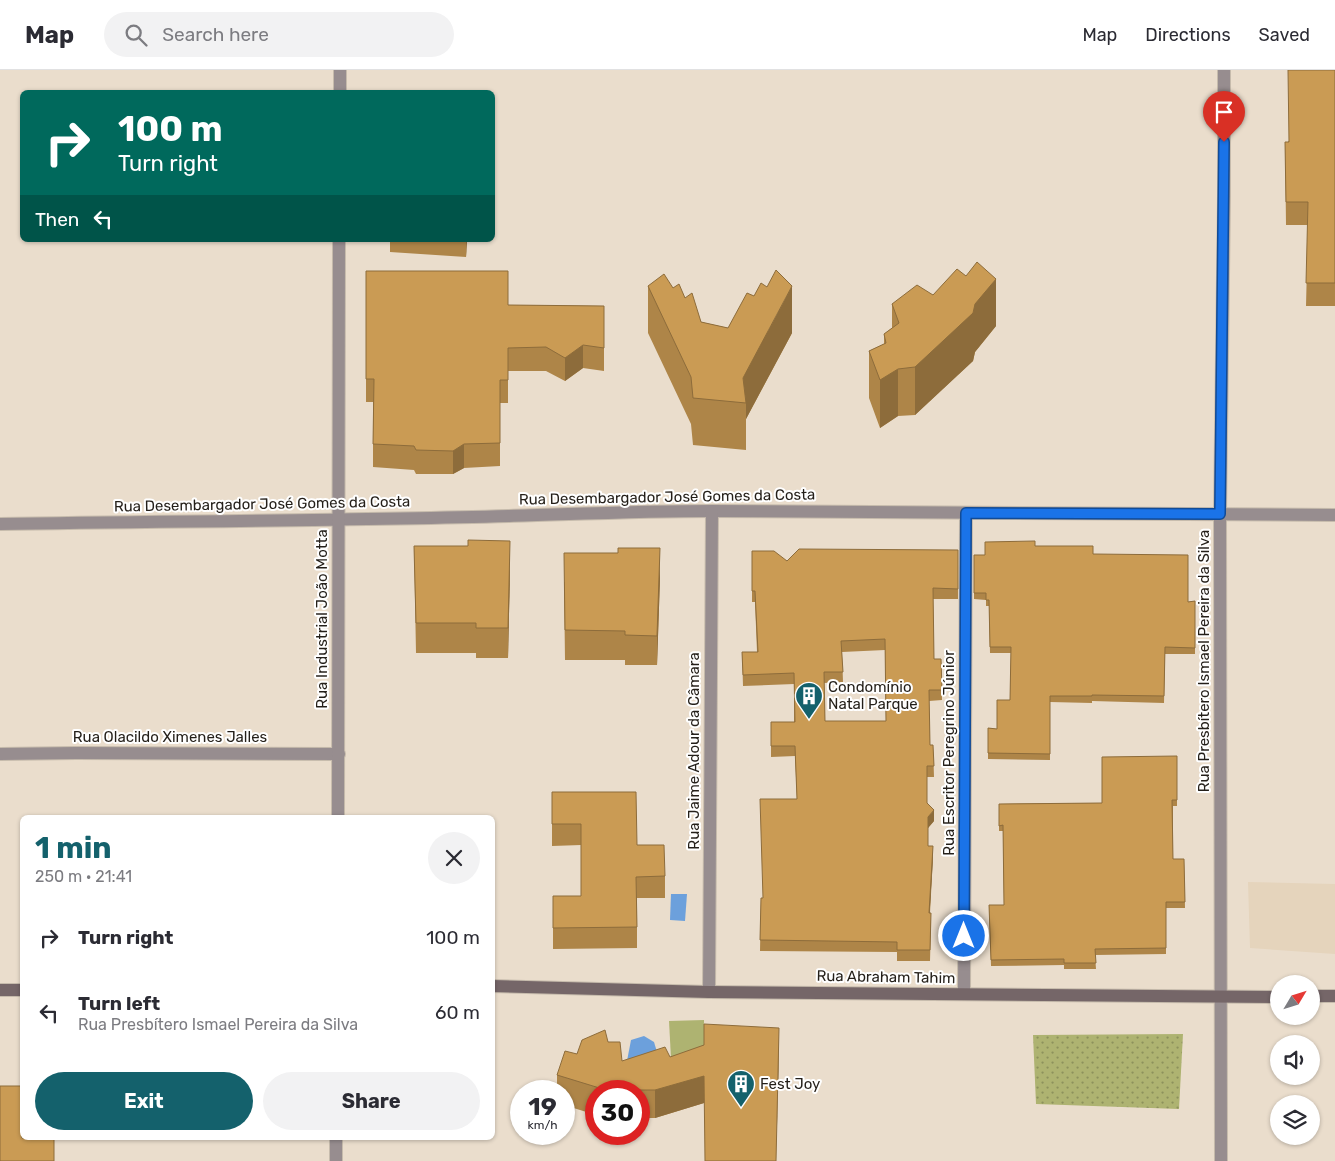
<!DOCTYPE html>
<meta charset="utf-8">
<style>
:root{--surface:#fff;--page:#f2f2f3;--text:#2b2b33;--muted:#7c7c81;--line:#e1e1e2;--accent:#14616c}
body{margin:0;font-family:Rubik,sans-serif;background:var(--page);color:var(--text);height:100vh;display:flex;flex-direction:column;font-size:19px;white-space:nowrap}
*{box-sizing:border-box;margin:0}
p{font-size:16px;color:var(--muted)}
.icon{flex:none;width:28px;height:28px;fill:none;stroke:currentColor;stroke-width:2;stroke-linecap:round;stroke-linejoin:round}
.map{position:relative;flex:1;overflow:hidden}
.side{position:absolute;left:20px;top:745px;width:475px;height:325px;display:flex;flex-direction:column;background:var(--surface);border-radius:8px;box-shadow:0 1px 4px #0004}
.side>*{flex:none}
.hud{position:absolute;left:20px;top:20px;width:475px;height:152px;border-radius:8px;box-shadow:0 1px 4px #0004;background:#00695c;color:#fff;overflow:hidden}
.needle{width:32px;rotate:52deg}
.buttons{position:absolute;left:1270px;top:905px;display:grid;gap:10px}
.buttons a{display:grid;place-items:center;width:50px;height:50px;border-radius:50%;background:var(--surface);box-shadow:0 1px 4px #0004;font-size:25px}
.speed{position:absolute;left:510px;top:1010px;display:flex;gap:10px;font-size:25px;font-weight:700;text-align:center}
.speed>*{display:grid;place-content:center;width:65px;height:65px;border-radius:50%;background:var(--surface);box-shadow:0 1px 4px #0004;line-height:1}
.speed small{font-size:12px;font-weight:400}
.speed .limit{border:8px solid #d22;background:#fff;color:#111}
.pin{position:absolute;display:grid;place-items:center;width:42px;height:42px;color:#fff;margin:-51px -21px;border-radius:50% 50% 50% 0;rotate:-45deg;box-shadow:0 0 5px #0007}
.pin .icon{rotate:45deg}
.me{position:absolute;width:55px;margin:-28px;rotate:0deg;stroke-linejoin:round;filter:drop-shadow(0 0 4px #0008)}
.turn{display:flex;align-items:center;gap:18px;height:105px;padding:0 15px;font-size:22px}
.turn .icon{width:65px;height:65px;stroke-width:2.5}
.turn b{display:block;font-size:35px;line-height:42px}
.then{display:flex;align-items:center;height:48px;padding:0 15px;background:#0003;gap:10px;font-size:19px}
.round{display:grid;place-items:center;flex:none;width:52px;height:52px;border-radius:26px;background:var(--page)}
.summary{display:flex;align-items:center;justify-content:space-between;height:85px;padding:0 15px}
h1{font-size:30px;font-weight:700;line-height:38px;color:var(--accent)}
.cta{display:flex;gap:10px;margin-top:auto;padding:10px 15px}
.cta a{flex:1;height:58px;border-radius:30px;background:var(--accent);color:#fff;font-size:20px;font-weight:700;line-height:58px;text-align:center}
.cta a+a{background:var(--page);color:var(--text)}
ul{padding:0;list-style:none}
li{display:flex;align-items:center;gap:15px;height:75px;padding:0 15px}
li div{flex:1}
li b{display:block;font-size:19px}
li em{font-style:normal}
header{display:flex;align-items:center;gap:30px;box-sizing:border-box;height:70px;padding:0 25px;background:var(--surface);border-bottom:1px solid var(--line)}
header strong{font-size:24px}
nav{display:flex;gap:28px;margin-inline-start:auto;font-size:18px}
.search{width:350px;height:45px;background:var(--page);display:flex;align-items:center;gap:12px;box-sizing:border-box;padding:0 18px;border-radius:28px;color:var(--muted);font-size:19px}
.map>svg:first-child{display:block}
.built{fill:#e5d4bc}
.grass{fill:url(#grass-dots)}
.garden{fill:#aeb371}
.water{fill:#6ca0dc}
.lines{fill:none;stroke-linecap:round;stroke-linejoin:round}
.street-casing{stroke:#c6bbac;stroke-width:14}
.secondary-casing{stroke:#c6bbac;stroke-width:14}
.street{stroke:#978d8f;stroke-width:12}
.secondary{stroke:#756668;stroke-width:12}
.wall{fill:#ae8548;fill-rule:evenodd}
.shaded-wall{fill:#8d6c3b}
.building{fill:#ca9b54;stroke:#8d6c3b;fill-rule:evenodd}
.route-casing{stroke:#114b97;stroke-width:12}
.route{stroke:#1a73e8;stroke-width:9}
.labels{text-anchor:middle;stroke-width:4;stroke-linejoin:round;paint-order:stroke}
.street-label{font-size:15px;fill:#241f19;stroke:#fff}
.poi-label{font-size:15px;fill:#241f19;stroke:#fff;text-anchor:start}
</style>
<header>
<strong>Map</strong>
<div class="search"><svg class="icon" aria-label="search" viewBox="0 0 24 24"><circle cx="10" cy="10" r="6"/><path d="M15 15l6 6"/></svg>Search here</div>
<nav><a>Map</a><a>Directions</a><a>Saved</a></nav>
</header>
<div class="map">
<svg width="1335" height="1091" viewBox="0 0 1335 1091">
<defs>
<pattern id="grass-dots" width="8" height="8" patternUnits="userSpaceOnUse" patternTransform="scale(1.25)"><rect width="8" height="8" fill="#aeb371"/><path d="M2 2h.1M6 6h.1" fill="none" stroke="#8d915c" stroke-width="1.8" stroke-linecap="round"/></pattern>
</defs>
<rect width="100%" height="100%" fill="#eaddcc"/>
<!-- built -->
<polygon class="built" points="1248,812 1335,814 1335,884 1250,878"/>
<!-- grass -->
<polygon class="grass" points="1183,964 1179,1039 1036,1034 1033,965"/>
<!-- garden -->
<polygon class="garden" points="704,950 704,981 672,1007 669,951"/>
<!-- water -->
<g class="water">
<polygon points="671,824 687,824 685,851 670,850"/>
<polygon points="644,966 654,972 657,982 627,991 631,970"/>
</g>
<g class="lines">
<defs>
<g id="street">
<polyline points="340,22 340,0"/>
<path d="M0,454C170,451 339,451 509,446C577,444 644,441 712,441L1335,445"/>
<polyline points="0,684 76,683 339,684"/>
<polyline points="338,748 339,170"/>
<polyline points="709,922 712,441"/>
<polyline points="964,924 966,443"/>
<polyline points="336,1091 336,1068"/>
<polyline points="1221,1091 1220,444 1224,126 1224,0"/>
</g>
<g id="secondary">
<polyline points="492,916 709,922 1279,927"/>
<polyline points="0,920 22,920"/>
<polyline points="1311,926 1335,926"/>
</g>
</defs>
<!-- street casing -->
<use href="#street" class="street-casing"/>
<!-- secondary casing -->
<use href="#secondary" class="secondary-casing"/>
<!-- street -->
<use href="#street" class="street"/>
<!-- secondary -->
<use href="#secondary" class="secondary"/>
</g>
<!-- wall -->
<g class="wall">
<polygon points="1335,0 1335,236 1306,236 1308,155 1286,155 1285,72 1288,72"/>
<polygon points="390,170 467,170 466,187 390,182"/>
<polygon points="366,201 508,235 604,236 604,301 583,298 565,311 546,301 508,301 508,333 500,333 500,396 464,398 453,404 416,404 414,400 373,397 373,332 366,332"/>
<polygon points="648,216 673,218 685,228 701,252 728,258 792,263 746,349 746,380 693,375 691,354 648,263"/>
<polygon points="933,225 996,256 975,282 973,291 915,345 898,346 880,358 869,328 869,281 884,274 884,264 892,258 892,234"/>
<polygon points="414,476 510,500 508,588 476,588 476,583 416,583"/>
<polygon points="1035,476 1093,484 1188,532 1195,531 1195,584 1165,584 1164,633 1092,631 1092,633 1050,632 1050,690 988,689 988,658 997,659 1010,630 1011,583 990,583 989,536 986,536 986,530 974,529 974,485 985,485"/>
<path d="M958,480V529H933L934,589H941L942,630L929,631L930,675H933L934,707H927V733L934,751L928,758V776L933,787L930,843L931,854L930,891H897V882L760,881L761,828H763L797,729L795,686L771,687V652H794V614L743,616L742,582H757L755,532H752V481L787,491ZM885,580L886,651H825L824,613L843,612L842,582Z"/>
<polygon points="660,508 657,595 625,595 625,590 565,590 564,512"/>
<polygon points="1177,686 1177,736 1173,736 1173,789 1184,789 1185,838 1166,838 1166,884 1095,885 1096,899 1064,899 1064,895 991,896 989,835 1004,835 1003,761 999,761 999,734 1102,733"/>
<polygon points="552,722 637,775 665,806 665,828 637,828 637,878 553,879 553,826 581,826 581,775 552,776"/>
<polygon points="608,972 622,991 670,987 779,986 704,1033 655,1048 639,1048 639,1021 596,1021 596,1045 564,1035 564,1021 557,1021 557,1005 577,984"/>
</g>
<!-- shaded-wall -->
<g class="shaded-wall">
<polygon points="466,170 467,170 466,187"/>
<polygon points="996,209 996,256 975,282 973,291 915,345 915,297"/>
<polygon points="792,216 792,263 746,349 746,333 743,308"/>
<polygon points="583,275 583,298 565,311 565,288"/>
<polygon points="898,299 898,346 880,358 880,310"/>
<polygon points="464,374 464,398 453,404 453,381"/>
<polygon points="510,471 510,500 508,588 508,558"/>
<polygon points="660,478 660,508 657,595 657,566"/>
<polygon points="934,740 934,751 928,758 928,747"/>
<polygon points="933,776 933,787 929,854 929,843"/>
<polygon points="779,958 779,986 776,1091"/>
<polygon points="704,1006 704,1033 655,1048 655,1020"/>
</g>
<!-- building -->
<g class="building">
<polygon points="1288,0 1335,0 1335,213 1306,213 1308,132 1286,132 1285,72 1289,72"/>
<polygon points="977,192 996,209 975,234 973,243 915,297 898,299 880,310 869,281 886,273 884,264 899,253 892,234 917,215 933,225 957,199 966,206"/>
<polygon points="776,200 792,216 743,308 746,333 693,328 691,307 648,216 664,204 673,218 679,214 685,228 692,223 701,252 728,258 747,223 754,226 761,213 767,217"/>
<polygon points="366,201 508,201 508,235 604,236 604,278 583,275 565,288 546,277 508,278 508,310 500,310 500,373 464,374 453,381 416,380 414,376 373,374 374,309 366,309"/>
<polygon points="468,470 510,471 508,558 476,558 476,553 416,553 414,476 468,476"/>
<polygon points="1035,471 1035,476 1093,476 1093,484 1188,485 1188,532 1195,531 1195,578 1165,577 1164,626 1092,625 1092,626 1050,626 1050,684 988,683 988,658 997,659 997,630 1010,630 1011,577 990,577 989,530 986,530 986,523 974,523 974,485 985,485 985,472"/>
<polygon points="618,478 660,478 657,566 625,565 625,561 565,560 564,483 618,483"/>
<path d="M799,479L958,480V519L933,518L934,589H941L942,620H929L930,675H933L934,696H927V733L934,740L928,747V776H933L929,843H931L930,880H897V872L760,870L761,828H763L760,729H797L795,676H771V652H795L794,603L743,605L742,582H758L755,521H752V481H774L787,491ZM885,569L886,651H825L824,602H843L841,571Z"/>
<polygon points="1177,686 1177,730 1172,730 1173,789 1184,789 1185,832 1166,832 1166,878 1095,879 1096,893 1064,893 1064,889 991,890 989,835 1004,835 1003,755 999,756 999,734 1102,733 1102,687"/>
<polygon points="552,722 636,722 637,775 664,775 665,806 636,807 637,857 553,858 553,826 581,826 581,754 552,754"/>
<polygon points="704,954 779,958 776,1091 705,1091 704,1006 655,1020 606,1020 557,1005 565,981 577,984 582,970 605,960 608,972 620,972 622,991 665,977 670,987 704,975"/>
<polygon points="0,1016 22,1016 22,1068 54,1068 54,1091 0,1091"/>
</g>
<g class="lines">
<defs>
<polyline id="route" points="964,866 966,443 1220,444 1224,72"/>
</defs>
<!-- route casing -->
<use href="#route" class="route-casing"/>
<!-- route -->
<use href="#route" class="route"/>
</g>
<!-- icons -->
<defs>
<symbol id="building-pin" viewBox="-11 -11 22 30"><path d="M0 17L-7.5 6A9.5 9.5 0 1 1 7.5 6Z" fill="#14616c" stroke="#fff"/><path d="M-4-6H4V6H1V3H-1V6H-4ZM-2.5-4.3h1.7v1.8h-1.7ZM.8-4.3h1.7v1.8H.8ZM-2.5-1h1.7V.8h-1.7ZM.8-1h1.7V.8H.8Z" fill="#fff"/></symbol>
</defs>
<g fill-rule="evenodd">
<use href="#building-pin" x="793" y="610" width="32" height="43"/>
<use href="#building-pin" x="725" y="998" width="32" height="43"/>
</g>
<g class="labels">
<!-- street labels -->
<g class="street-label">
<text transform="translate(667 427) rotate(-1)" y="5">Rua Desembargador José Gomes da Costa</text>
<text transform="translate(262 434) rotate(-1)" y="5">Rua Desembargador José Gomes da Costa</text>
<text transform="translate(322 549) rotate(-90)" y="5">Rua Industrial João Motta</text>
<text transform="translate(1204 591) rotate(-90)" y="5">Rua Presbítero Ismael Pereira da Silva</text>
<text x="170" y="672">Rua Olacildo Ximenes Jalles</text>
<text transform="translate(694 681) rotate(-90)" y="5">Rua Jaime Adour da Câmara</text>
<text transform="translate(949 683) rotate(-90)" y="5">Rua Escritor Peregrino Júnior</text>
<text transform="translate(886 907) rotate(1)" y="5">Rua Abraham Tahim</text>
</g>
<!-- poi labels -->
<g class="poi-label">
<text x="828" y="622">Condomínio<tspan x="828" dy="17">Natal Parque</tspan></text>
<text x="760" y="1019">Fest Joy</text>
</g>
</g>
</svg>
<div class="buttons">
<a><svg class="needle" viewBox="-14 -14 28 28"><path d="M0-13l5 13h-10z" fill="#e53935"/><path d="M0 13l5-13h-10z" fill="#7c7c81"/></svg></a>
<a><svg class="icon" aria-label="sound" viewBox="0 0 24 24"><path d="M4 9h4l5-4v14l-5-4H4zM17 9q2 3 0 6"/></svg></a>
<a><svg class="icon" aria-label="layers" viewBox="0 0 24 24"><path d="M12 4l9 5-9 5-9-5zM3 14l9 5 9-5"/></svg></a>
</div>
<div class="speed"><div>19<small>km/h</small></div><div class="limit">30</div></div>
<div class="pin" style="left:1224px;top:72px;background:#d93025"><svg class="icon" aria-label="arrive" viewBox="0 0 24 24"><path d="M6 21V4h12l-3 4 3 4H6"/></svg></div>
<svg class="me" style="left:964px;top:866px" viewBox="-20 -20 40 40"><circle r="17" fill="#1a73e8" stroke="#fff" stroke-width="3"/><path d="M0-11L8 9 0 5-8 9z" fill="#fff"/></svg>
<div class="hud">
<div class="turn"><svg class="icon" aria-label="right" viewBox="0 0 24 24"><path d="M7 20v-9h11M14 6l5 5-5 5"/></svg><div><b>100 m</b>Turn right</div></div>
<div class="then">Then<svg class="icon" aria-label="left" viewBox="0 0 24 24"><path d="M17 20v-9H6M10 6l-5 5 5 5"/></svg></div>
</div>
<section class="side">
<div class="summary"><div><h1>1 min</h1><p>250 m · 21:41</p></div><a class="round"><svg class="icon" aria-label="close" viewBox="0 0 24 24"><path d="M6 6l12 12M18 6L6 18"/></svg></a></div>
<ul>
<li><svg class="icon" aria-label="right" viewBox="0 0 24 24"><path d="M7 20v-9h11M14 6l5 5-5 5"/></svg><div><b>Turn right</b></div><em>100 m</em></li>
<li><svg class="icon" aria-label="left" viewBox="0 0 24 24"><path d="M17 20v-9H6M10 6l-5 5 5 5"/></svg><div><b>Turn left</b><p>Rua Presbítero Ismael Pereira da Silva</p></div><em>60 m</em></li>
</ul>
<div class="cta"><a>Exit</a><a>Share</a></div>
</section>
</div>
